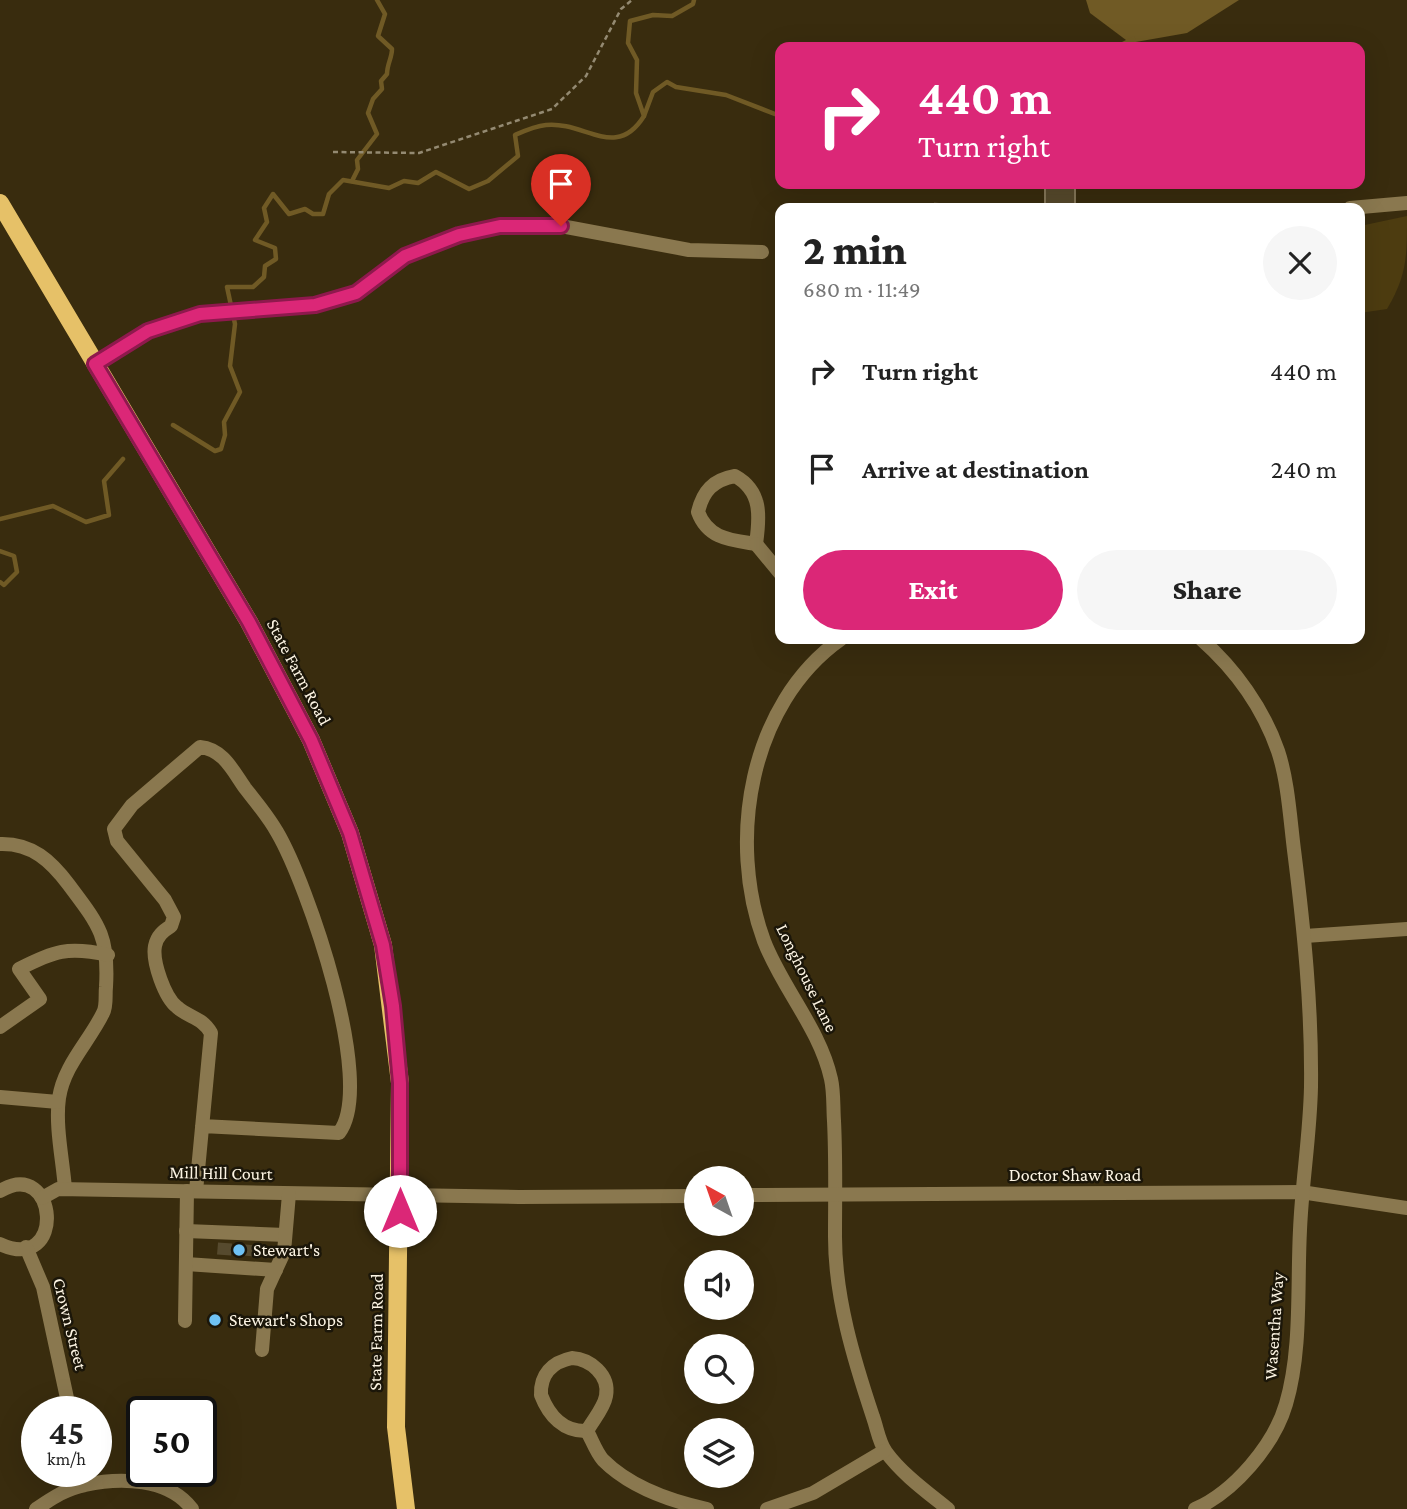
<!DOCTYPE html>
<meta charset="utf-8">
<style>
:root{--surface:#fff;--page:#f6f6f6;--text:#222;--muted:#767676;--accent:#db2777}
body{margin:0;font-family:"Crimson Pro",serif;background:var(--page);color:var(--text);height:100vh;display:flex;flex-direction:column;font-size:26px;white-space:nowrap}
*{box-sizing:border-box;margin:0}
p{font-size:23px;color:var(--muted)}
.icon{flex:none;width:38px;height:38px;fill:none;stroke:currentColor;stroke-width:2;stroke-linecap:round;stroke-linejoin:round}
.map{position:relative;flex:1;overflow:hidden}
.side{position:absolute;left:775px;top:203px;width:590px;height:441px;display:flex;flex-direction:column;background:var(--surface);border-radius:14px;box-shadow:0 7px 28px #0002}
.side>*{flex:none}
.banner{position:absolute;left:775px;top:42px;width:590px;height:147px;border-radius:14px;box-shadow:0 7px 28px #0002;background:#db2777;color:#fff;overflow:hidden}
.needle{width:46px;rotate:320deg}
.controls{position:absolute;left:684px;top:1166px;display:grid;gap:14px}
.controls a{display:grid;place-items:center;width:70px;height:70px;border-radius:50%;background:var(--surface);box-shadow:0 7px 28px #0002;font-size:35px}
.speed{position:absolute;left:21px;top:1396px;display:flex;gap:14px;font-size:35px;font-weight:700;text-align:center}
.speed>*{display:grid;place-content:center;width:91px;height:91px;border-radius:50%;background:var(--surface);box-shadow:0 7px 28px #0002;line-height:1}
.speed small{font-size:18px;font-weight:400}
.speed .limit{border:4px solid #111;border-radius:10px;background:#fff;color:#111}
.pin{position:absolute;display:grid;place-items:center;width:60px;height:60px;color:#fff;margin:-72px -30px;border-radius:50% 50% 50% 0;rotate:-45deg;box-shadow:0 0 7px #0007}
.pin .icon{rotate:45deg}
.me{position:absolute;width:77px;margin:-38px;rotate:0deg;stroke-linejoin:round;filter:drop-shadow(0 0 5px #0008)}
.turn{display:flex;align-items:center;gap:24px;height:147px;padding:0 28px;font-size:32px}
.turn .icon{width:91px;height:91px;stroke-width:2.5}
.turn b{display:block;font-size:49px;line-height:60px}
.round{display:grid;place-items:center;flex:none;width:74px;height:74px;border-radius:37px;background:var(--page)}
.overview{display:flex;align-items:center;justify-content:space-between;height:119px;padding:0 28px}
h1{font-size:42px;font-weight:800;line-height:52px}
.cta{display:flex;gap:14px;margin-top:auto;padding:14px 28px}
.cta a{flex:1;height:80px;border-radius:42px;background:var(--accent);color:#fff;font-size:28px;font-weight:800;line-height:80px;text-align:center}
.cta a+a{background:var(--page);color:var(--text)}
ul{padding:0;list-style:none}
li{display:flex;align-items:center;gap:21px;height:98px;padding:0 28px}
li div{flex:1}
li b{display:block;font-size:26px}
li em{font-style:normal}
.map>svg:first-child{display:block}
.green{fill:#4d3c10}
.water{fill:#705a25}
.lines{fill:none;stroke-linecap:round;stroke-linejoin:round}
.stream{stroke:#705a25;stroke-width:4.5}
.building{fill:#574a2c;stroke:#857758;stroke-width:2}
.minor-tunnel{stroke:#564a2e;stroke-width:14;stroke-dasharray:14 7;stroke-linecap:butt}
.path{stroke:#948a72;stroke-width:2.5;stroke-dasharray:5 3.5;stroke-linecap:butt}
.minor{stroke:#8a784f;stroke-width:14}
.major{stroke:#e6c168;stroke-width:18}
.route-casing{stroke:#8e194d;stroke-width:18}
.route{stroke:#db2777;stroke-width:12}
.poi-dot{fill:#6fc2f4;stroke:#1b1609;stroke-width:2.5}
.labels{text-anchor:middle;stroke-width:5;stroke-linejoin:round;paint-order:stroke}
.street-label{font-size:18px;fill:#fcf4e3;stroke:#1b1609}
.poi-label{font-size:18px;fill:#fcf4e3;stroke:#1b1609;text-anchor:start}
</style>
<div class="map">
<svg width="1407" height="1509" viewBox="0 0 1407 1509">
<rect width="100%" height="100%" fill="#392c0e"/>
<!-- green -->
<path class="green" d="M1407,216C1407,257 1407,275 1387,309L1360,313V226Z"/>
<!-- water -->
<polygon class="water" points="1086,0 1239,0 1187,33 1130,43 1090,13"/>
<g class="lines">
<!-- stream -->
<g class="stream">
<polyline points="1117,47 1133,39"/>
<polyline points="644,116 653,92 667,82 676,87 726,95 780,116"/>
<path d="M352,181L358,169L357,160L377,134L368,113L373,99L382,89L381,81L387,74C387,64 392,58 392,49L378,36L385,14L377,0"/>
<path d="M173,425L215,451L221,449L225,435L224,422L240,392L230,366L235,324L227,287H253L264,277L265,266L276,259L275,248L255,240L267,222L264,208L273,194L289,214L305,209L313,214H323L329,194L343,180L389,188L404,181L418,183L436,172L469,189L488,181L518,156L515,135C524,131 535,126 546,125C585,121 616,161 644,116L636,93L637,60L628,43L630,21L653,15L672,16L693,4L694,0"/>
<polyline points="0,519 53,506 86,522 109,515 104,481 123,459"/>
<polyline points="0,551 14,556 17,572 4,585 0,582"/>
</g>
</g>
<!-- building -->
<rect class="building" x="1045" y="184" width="30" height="24"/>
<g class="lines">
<!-- minor-tunnel -->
<g class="minor-tunnel">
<polyline points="224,1255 225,1243"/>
<polyline points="249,1256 250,1245"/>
</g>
<!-- path -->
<g class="path">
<polyline points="333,152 419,153 552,109 586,76 621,9 632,0"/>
<polyline points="934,204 1013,208"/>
<polyline points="1075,206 1095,208"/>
</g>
<!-- minor -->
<g class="minor">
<polyline points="1350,208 1407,203"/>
<polyline points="95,364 148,331 199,314 315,305 356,294 405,256 459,235 500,226 561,226 689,250 762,252"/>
<path d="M735,476C762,491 760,516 756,544C731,540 708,539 698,512C703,491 713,480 735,476Z"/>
<polyline points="756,544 780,573"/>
<path d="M841,639C749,704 727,841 764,941C782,988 820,1029 831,1079C834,1092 833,1107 834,1121C836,1161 835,1197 835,1237C835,1298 854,1360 873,1417C877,1428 879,1443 886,1452C902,1474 927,1492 948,1509"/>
<path d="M0,844C32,843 51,861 69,885C99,925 109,936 106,987C105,995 107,1006 103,1013C89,1042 64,1065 59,1098C55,1126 63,1161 65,1189"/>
<polyline points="1305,936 1407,929"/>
<path d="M0,1027L40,999L19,969C54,951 68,946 108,955"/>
<polyline points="0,1097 58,1102"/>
<path d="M0,1191C58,1156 67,1275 0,1244"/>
<path d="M196,1191L211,1033C202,1017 189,1018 177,1007C165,998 152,962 155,946C157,936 163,931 171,926L174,917L165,900L117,841L114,829L132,805L200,747C223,749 233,771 245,788C256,802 268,816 277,832C307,883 377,1084 339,1133L202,1126"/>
<polyline points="742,1195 1301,1192 1407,1208"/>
<polyline points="42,1198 58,1189 519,1197 696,1196"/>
<polyline points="186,1231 285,1235"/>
<polyline points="26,1247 43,1287 70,1412"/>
<polyline points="186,1264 276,1270"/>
<polyline points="185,1321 187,1191"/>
<polyline points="262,1350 267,1289 284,1252 289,1194"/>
<path d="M572,1358C590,1359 610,1375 606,1396C604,1408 593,1420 587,1431C564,1432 549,1416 541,1395C540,1375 552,1362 572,1358Z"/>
<path d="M587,1431C592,1440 596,1452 603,1460C630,1487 670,1501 707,1509"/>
<path d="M36,1509C51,1499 67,1488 85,1485C120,1477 169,1478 192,1509"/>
<polyline points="767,1509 813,1493 884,1451"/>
<path d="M1195,1509C1234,1492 1274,1445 1286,1404C1302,1350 1297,1286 1300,1230C1302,1182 1310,1135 1311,1087C1312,1008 1304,929 1294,850C1290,818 1288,781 1278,751C1263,708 1235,669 1201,639"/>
</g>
<!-- major -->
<polyline class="major" points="0,203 249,622 311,740 350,833 383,945 400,1083 396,1427 406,1509"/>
</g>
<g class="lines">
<defs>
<polyline id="route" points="400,1211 400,1083 393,1006 383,945 350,833 311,740 249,622 95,364 148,331 200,314 315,305 356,293 405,256 459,235 500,226 561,226"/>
</defs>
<!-- route casing -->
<use href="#route" class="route-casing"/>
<!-- route -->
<use href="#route" class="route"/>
</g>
<!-- markers -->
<g class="poi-dot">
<circle cx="239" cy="1250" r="7"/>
<circle cx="215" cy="1320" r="7"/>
</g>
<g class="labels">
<!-- street labels -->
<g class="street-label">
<text transform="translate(299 672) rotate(62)" y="6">State Farm Road</text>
<text transform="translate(807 978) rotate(64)" y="6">Longhouse Lane</text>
<text transform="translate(221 1173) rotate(1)" y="6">Mill Hill Court</text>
<text x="1075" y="1181">Doctor Shaw Road</text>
<text transform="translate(70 1324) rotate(76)" y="6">Crown Street</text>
<text transform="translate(1274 1326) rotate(-86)" y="6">Wasentha Way</text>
<text transform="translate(376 1332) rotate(-89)" y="6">State Farm Road</text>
</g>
<!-- poi labels -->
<g class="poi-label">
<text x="253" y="1256">Stewart's</text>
<text x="229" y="1326">Stewart's Shops</text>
</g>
</g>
</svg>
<div class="controls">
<a><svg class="needle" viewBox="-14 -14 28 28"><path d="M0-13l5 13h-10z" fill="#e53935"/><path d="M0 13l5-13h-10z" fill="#767676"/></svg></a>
<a><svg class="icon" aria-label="sound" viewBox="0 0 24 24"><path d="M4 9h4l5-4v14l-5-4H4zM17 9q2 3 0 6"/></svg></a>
<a><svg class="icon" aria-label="search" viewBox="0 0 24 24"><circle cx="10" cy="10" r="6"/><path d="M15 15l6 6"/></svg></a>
<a><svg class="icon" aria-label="layers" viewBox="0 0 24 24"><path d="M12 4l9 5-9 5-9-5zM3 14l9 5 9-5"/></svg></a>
</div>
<div class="speed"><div>45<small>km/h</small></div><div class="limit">50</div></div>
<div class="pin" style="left:561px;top:226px;background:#d93025"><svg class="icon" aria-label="arrive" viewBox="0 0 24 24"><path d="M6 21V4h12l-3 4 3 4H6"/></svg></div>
<svg class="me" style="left:400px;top:1211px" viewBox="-20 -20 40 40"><circle r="19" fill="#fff"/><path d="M0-13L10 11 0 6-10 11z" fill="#db2777"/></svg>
<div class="banner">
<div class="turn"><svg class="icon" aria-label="right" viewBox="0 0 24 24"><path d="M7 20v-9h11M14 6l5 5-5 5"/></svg><div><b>440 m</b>Turn right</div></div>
</div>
<section class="side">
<div class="overview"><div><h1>2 min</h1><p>680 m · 11:49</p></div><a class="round"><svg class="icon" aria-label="close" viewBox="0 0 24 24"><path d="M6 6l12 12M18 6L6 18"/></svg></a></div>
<ul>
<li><svg class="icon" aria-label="right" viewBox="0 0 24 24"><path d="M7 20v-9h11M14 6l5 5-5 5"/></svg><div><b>Turn right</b></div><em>440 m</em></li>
<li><svg class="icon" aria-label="arrive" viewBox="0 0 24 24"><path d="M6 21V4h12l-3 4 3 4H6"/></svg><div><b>Arrive at destination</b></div><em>240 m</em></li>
</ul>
<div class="cta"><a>Exit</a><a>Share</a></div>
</section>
</div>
